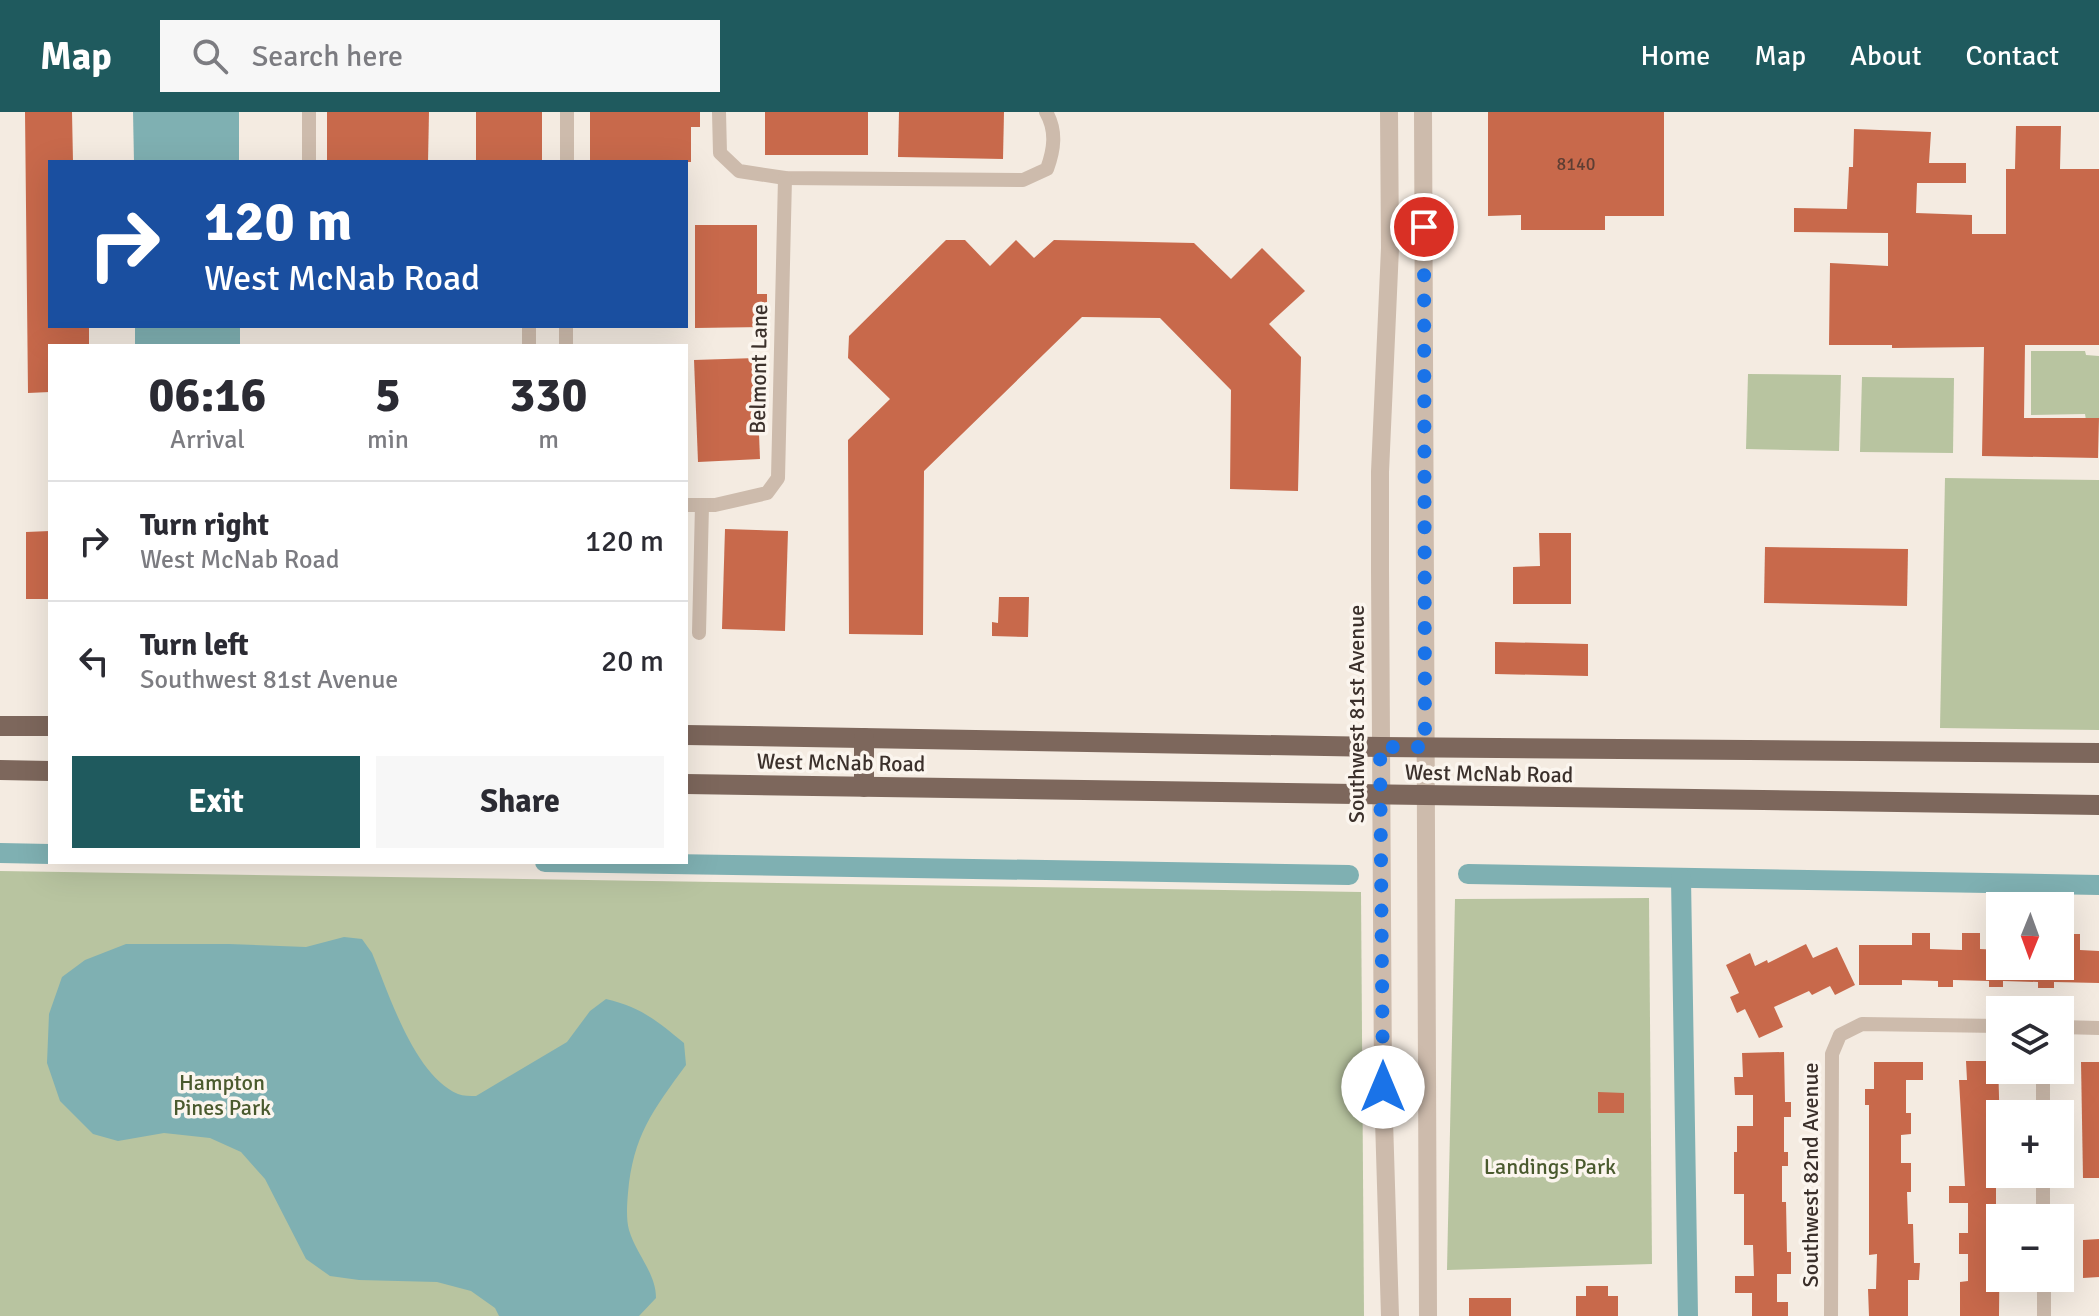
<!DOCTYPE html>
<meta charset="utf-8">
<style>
:root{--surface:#fff;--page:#f7f7f7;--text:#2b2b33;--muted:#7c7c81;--line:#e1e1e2;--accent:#1f5a5e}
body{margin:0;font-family:Signika,sans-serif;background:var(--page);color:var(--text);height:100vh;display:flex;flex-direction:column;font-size:30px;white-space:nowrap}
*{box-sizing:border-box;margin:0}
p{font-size:26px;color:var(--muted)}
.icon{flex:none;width:44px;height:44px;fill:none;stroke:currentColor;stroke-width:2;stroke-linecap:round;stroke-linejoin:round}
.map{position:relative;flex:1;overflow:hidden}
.panel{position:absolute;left:48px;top:232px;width:640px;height:520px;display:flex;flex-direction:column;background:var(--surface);border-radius:0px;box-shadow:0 8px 32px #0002}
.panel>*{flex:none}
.top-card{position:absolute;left:48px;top:48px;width:640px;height:168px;border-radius:0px;box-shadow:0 8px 32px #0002;background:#1a4fa0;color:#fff;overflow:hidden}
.needle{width:52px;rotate:181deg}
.fabs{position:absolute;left:1986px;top:780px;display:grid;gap:16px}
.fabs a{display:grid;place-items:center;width:88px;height:88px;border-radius:0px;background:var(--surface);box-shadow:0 8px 32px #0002;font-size:40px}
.pin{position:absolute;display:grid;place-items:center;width:68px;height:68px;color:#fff;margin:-34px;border:4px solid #fff;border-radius:50%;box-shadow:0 2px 8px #0007}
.me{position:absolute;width:88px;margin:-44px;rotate:0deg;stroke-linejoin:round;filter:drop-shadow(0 0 6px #0008)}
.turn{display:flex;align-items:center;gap:28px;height:168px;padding:0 24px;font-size:36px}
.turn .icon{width:104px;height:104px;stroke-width:2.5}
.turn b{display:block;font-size:56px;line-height:68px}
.eta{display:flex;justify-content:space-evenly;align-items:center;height:136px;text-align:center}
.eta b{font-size:48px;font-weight:700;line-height:56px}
.button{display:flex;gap:16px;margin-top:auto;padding:16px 24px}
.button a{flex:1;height:92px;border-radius:0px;background:var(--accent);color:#fff;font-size:32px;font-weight:700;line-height:92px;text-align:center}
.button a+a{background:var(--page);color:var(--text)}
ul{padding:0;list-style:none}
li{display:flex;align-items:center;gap:24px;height:120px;padding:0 24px;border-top:2px solid var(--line)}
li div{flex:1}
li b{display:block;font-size:30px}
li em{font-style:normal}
header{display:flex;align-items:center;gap:48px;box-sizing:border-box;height:112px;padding:0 40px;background:var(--accent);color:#fff}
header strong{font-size:38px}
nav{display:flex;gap:44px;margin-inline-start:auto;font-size:28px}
.search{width:560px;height:72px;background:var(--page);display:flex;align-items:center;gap:20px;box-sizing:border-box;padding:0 28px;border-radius:0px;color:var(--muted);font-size:30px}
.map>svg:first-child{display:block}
.green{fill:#b8c4a0}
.water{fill:#7fb0b2}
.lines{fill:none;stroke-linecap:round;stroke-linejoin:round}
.canal{stroke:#7fb0b2;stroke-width:20}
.building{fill:#c8694b}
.minor{stroke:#cdbbac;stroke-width:14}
.tertiary{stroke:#cdbbac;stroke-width:18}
.primary{stroke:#7d675c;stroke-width:20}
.route{stroke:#1a73e8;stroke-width:14;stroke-dasharray:0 25.2}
.labels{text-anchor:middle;stroke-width:7;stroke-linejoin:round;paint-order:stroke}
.number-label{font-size:18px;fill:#5e3e33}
.street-label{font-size:22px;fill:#3b302b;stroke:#fbf5ee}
.park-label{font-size:22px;fill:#4a5a2e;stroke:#fbf5ee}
</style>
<header>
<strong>Map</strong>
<div class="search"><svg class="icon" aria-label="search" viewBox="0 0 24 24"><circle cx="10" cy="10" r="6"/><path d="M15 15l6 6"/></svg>Search here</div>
<nav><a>Home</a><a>Map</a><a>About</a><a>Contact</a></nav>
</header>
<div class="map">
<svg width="2099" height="1204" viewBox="0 0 2099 1204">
<rect width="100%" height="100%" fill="#f4ebe1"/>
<!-- green -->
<g class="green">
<polygon points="2031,239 2085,239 2086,243 2099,244 2099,307 2086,308 2085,302 2031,303"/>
<polygon points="1748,262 1841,263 1839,339 1746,337"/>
<polygon points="1862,265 1954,266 1953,341 1860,340"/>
<polygon points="1945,366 2099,368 2099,618 1940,616"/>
<polygon points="0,759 1361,780 1364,1204 0,1204"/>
<polygon points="1649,786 1652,1152 1447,1158 1455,787"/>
</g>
<!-- water -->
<g class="water">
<polygon points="133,0 239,0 239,50 134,50"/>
<rect x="135" y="214" width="105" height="20"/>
<path d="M344,825L362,827L372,841C389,882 414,963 458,982C463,984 470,984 476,984L567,930L590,899L606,887C641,895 657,909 684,931L686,953C653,998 633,1024 628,1081C627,1092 626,1107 629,1118C636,1142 656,1161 656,1186L639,1204H499L495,1196L471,1179L437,1170L359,1168L330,1164L306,1147L265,1067L241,1040L210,1026L164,1021L118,1029L93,1022L60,989L47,951L49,902L62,865L85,848L126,832H229L306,835Z"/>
</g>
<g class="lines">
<!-- canal -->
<g class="canal">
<polyline points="0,741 50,742"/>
<polyline points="545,750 1349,763"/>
<polyline points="1468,762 2099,773"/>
<polyline points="1681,766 1688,1204"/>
</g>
</g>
<!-- building -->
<g class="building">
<polygon points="25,0 72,0 73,50 50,50 50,214 89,214 89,234 50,234 50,280 28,281"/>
<polygon points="327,0 429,0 428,50 327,49"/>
<rect x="476" y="0" width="66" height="50"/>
<polygon points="590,0 700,0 700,15 691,15 691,50 590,50"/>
<rect x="765" y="0" width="103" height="43"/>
<polygon points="899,0 1004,0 1003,47 898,45"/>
<polygon points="1488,0 1664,0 1664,104 1605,104 1605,118 1521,118 1521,103 1488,104"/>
<polygon points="2016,14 2061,14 2060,57 2099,57 2099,233 2025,233 2024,306 2099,306 2098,346 1982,344 1984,235 1892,236 1892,233 1829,233 1830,151 1888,154 1888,121 1794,120 1794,96 1847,97 1849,55 1853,55 1854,17 1931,20 1929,51 1966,51 1966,71 1917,71 1916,101 1972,103 1972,122 2006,122 2006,57 2015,57"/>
<polygon points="695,113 757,113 757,182 767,182 767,215 695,216"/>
<polygon points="946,128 965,128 990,154 1016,128 1034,146 1054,128 1194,131 1231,167 1262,136 1305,179 1269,212 1301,245 1298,379 1230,377 1231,278 1160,206 1082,205 924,359 923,523 849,522 848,328 890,287 848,246 849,224"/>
<polygon points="756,246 760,347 698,350 694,248"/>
<polygon points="725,417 788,419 785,519 722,517"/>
<polygon points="50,419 50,487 26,487 26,420"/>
<polygon points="1539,421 1571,421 1571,492 1513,492 1513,455 1540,454"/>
<polygon points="1765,435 1908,437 1907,494 1764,491"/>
<polygon points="999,485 1029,485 1028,525 992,524 992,510 998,511"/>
<polygon points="1495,530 1588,532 1588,564 1495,562"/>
<polygon points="1912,821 1930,821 1930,837 1962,838 1962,821 1980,821 1980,837 2000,838 2000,854 2061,854 2062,822 2080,822 2080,838 2099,839 2099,871 2054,870 2054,876 2038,876 2038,870 2003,869 2003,875 1989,875 1989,869 1953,868 1953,875 1938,875 1938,869 1902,868 1902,873 1859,873 1859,833 1912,833"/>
<polygon points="1806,832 1813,846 1837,835 1855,873 1835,883 1830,874 1812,883 1809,879 1774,895 1783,915 1759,926 1745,897 1737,901 1730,885 1739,881 1726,853 1750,841 1755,854 1767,848 1768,851"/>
<polygon points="1784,940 1785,990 1791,990 1791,1005 1784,1005 1784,1040 1788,1040 1788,1054 1782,1054 1782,1090 1786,1090 1787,1140 1791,1140 1791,1162 1777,1162 1777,1190 1788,1190 1788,1204 1752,1204 1752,1181 1735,1181 1735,1164 1754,1164 1753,1133 1744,1133 1744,1082 1734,1082 1734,1040 1737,1040 1737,1014 1753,1014 1753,983 1735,983 1734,965 1743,965 1742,941"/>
<polygon points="1966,949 1998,949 2000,1020 1997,1020 1997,1049 2000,1049 2000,1065 1996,1065 1996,1100 2000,1100 1999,1204 1960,1204 1960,1170 1968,1169 1968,1142 1959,1142 1959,1121 1968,1121 1968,1091 1949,1091 1949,1074 1965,1074 1959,968 1967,968"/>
<polygon points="1874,950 1923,950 1923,968 1906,968 1906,1001 1911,1001 1911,1022 1901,1023 1901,1051 1911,1051 1911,1080 1907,1080 1908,1112 1913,1112 1914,1151 1920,1151 1919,1168 1908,1168 1908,1204 1869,1204 1868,1177 1876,1177 1877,1142 1869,1143 1869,993 1865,993 1865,977 1874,977"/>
<polygon points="2081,950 2099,950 2099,1066 2083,1066"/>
<polygon points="1598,980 1624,981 1624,1001 1598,1001"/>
<polygon points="2099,1127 2099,1165 2083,1166 2083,1128"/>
<polygon points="1586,1174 1608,1174 1608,1184 1618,1184 1618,1204 1576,1204 1576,1184 1586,1184"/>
<rect x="1469" y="1186" width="42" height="18"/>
</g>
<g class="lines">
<!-- minor -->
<g class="minor">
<polyline points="309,0 309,50"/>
<path d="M719,0L720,41L739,59L785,66L1023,68L1047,57C1054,38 1057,19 1046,0"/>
<polyline points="567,50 567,0"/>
<polyline points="529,214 529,234"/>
<polyline points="566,234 566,214"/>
<polyline points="686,393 715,393 767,381 778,366 785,66"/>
<polyline points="699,521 702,393"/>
<polyline points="2060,915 2099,916"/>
<polyline points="2043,958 2043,1002"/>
<polyline points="2043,1062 2043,1106"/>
<polyline points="2044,1166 2044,1204"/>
<polyline points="1831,1204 1832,942 1840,923 1862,912 2000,914"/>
</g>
<!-- tertiary -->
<g class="tertiary">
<polyline points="1389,0 1390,136 1380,360 1380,458 1383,975 1390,1204"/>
<polyline points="1423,0 1428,1204"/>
</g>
<!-- primary -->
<g class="primary">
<polyline points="0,614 50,614"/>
<polyline points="686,623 1380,635 2099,641"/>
<polyline points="864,626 864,675"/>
<polyline points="0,658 50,659"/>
<polyline points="686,672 2099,693"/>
</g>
</g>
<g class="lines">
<!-- route -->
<polyline class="route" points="1383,975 1380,635 1425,635 1424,115"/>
</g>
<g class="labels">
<!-- number labels -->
<g class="number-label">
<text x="1576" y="58">8140</text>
</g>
<!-- street labels -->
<g class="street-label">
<text transform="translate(758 257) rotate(-89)" y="8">Belmont Lane</text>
<text transform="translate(1356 602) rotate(-90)" y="8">Southwest 81st Avenue</text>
<text transform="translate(841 650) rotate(1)" y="8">West McNab Road</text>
<text transform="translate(1489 661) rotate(1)" y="8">West McNab Road</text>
<text transform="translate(1810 1063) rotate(-90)" y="8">Southwest 82nd Avenue</text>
</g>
<!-- park labels -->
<g class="park-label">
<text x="222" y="978">Hampton<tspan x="222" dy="25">Pines Park</tspan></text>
<text x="1550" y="1062">Landings Park</text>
</g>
</g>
</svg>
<div class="fabs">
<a><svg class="needle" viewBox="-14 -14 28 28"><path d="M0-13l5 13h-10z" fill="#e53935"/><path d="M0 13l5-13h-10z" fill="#7c7c81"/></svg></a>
<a><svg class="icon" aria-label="layers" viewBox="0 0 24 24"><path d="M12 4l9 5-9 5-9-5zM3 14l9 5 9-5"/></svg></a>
<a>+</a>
<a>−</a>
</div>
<div class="pin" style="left:1424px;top:115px;background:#d93025"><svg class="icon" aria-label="arrive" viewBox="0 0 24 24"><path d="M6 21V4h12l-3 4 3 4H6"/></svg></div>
<svg class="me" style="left:1383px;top:975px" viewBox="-20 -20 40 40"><circle r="19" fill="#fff"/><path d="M0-13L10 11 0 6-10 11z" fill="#1a73e8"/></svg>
<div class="top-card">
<div class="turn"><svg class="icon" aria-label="right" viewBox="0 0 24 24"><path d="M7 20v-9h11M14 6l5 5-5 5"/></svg><div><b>120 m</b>West McNab Road</div></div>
</div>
<section class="panel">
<div class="eta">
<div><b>06:16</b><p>Arrival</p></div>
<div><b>5</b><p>min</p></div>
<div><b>330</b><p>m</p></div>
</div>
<ul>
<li><svg class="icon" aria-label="right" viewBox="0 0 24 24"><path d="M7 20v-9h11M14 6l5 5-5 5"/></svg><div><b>Turn right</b><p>West McNab Road</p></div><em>120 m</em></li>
<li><svg class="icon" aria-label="left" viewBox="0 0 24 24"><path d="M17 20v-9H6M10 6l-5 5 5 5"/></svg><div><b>Turn left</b><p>Southwest 81st Avenue</p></div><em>20 m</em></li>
</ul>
<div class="button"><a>Exit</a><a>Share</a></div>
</section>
</div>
